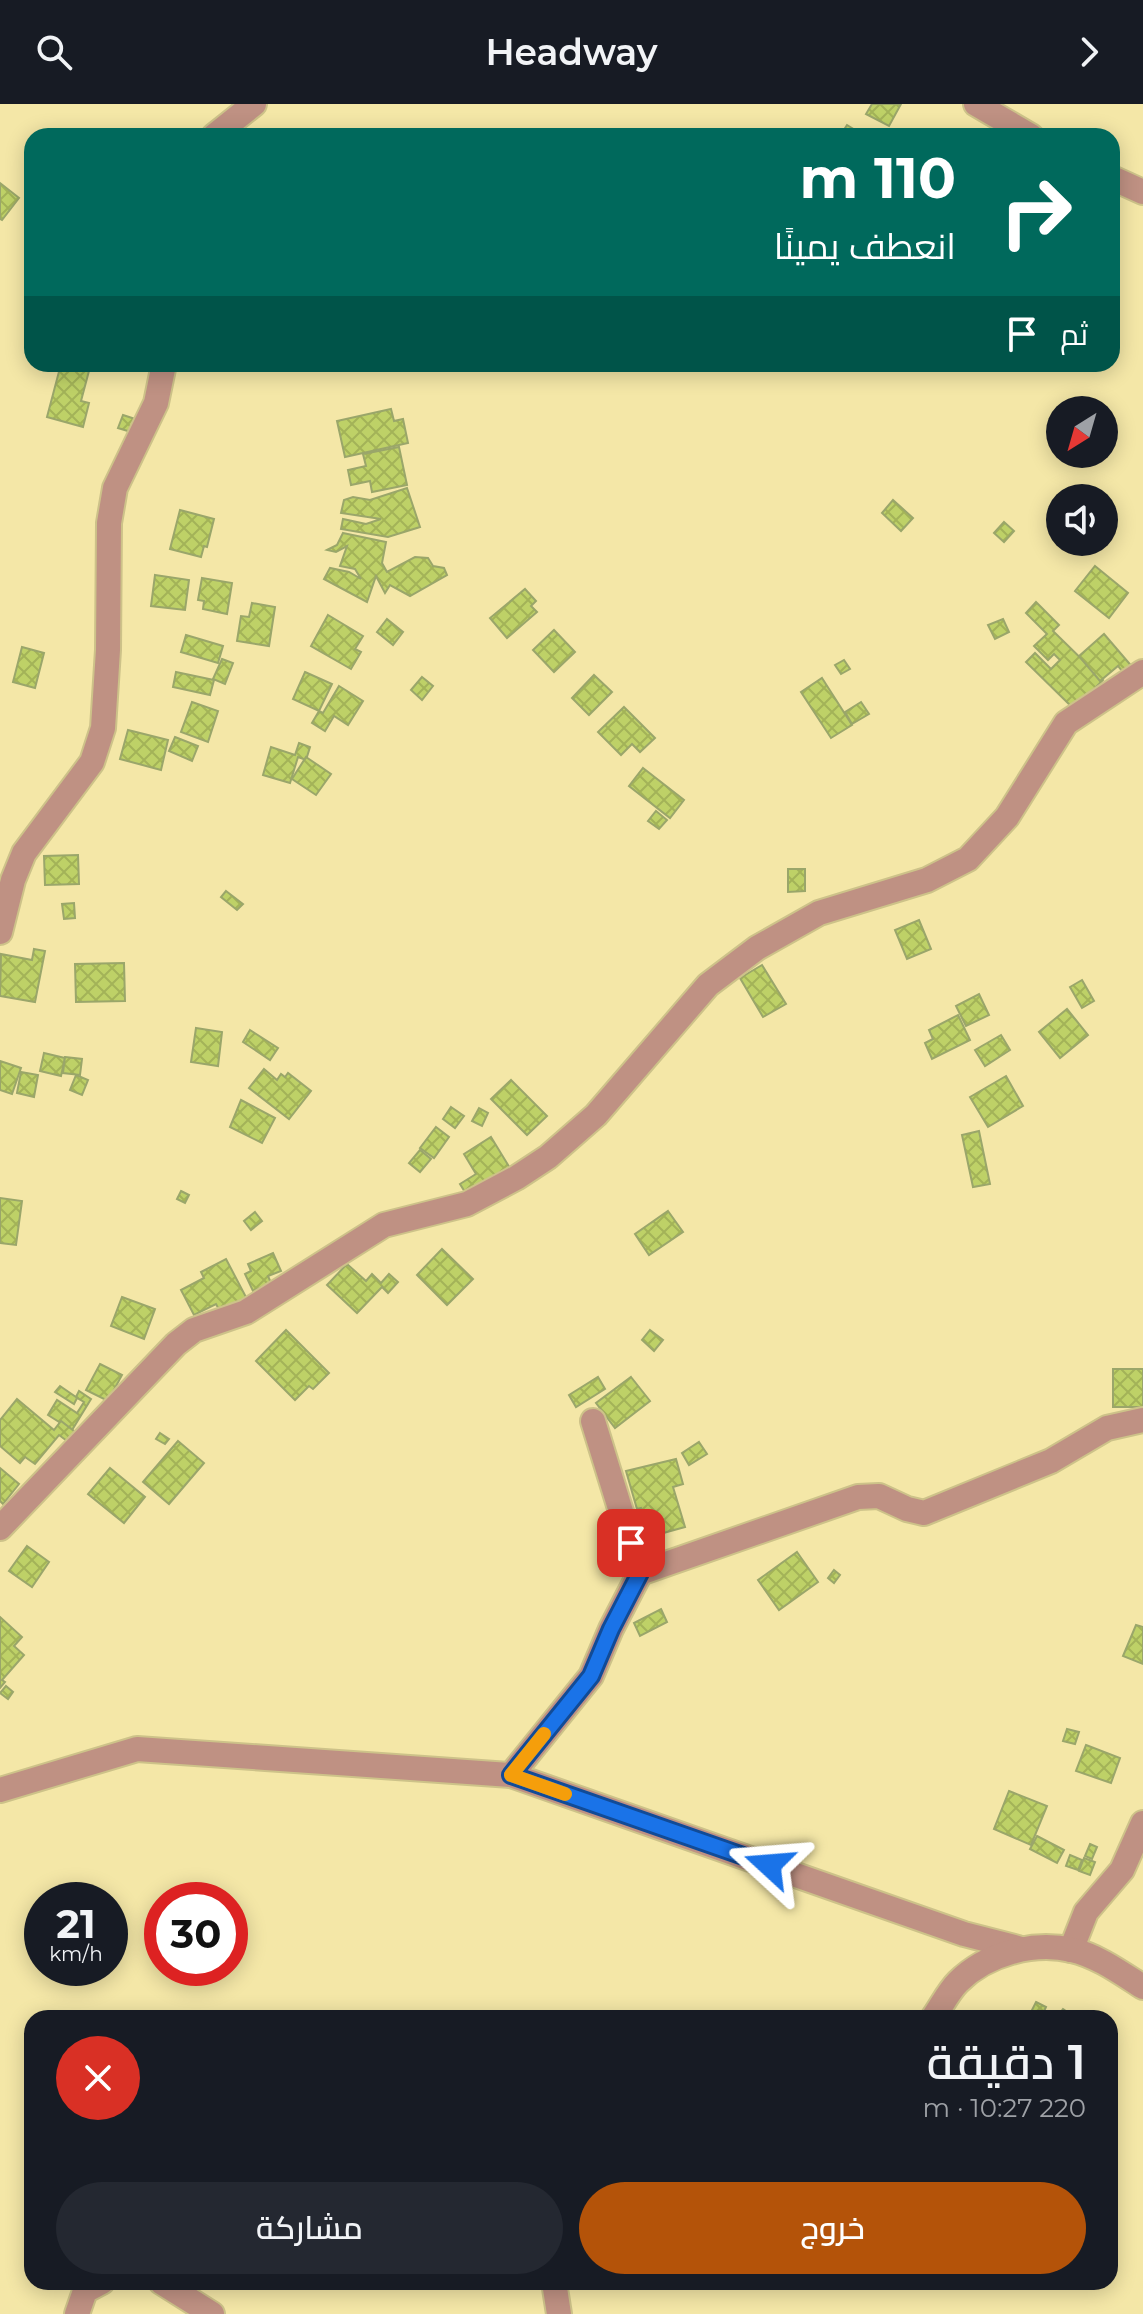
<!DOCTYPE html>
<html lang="ar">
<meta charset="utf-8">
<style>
:root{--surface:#171b24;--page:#242831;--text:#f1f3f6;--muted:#9ea1a6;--accent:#b45309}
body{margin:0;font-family:Montserrat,Cairo,sans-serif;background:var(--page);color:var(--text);direction:rtl;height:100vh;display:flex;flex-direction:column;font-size:30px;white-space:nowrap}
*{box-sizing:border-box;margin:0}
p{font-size:26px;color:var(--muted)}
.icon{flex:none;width:44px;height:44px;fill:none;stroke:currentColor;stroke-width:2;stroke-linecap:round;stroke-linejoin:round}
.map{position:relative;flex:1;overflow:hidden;direction:ltr}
.panel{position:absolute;left:24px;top:1906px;width:1094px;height:280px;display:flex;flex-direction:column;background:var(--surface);border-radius:24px;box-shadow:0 4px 20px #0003;direction:rtl}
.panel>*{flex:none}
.guide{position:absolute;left:24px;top:24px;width:1096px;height:244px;border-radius:24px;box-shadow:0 4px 20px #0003;direction:rtl;background:#00695c;color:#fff;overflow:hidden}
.needle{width:52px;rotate:217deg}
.fabs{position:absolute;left:1046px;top:292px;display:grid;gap:16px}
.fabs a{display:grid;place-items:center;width:72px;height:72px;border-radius:50%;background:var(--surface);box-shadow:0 4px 20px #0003;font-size:40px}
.speed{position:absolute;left:24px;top:1778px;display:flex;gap:16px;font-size:40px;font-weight:700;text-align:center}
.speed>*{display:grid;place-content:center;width:104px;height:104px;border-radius:50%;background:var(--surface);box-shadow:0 4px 20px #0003;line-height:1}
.speed small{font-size:20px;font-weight:400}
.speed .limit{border:12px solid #d22;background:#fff;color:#111}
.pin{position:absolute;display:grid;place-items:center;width:68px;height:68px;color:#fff;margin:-34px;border-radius:16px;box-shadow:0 4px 12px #0006}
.me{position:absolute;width:88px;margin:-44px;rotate:289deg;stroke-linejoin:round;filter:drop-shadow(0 0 6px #0008)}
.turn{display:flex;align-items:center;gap:28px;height:168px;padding:0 32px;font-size:36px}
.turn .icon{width:104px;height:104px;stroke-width:2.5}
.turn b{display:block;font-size:56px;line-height:68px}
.then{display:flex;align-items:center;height:76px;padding:0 32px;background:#0003;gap:16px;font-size:30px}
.round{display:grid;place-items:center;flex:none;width:84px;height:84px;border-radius:42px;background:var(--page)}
.summary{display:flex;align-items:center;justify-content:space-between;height:136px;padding:0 32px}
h1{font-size:48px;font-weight:600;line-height:60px}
.button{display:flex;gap:16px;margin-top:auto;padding:16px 32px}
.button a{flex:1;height:92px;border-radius:48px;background:var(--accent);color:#fff;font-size:32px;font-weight:600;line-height:92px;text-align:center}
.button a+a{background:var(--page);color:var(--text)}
header{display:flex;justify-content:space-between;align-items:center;height:104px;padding:0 32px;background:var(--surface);font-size:36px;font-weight:600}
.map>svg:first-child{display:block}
.building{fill:url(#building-cross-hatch);stroke:#9aa66a;stroke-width:2}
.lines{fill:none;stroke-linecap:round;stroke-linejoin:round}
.minor-casing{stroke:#cdc289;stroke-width:28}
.minor{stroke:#bf9183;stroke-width:24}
.route-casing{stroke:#114b97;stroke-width:20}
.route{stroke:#1a73e8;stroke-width:14}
.slow{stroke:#f59e0b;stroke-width:14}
</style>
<header><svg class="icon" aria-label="forward" viewBox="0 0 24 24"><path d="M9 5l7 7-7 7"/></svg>Headway<svg class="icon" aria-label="search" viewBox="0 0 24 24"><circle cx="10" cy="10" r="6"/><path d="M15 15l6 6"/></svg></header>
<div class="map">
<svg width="1143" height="2210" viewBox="0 0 1143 2210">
<defs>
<pattern id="building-cross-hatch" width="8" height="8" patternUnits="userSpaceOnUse" patternTransform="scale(2)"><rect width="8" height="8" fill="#bed167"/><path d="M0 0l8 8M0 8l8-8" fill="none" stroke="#a3b358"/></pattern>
</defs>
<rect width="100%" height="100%" fill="#f4e7a7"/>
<!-- building -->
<g class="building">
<polygon points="872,0 901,0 889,22 866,10"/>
<polygon points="847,21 865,32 840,32"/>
<polygon points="0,79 19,94 2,116 0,115"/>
<polygon points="61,260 90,263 81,297 89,299 83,323 47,313"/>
<polygon points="391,305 394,317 403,315 408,339 345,353 337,317"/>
<polygon points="123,311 135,315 131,328 118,324"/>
<polygon points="399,343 407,381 372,388 370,377 351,381 348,366 366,362 363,350"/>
<polygon points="407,384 420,423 388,433 341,425 343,415 366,420 381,415 341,409 344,396 353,393 370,396"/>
<polygon points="893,396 913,414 901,427 882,409"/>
<polygon points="180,406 214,415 207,443 204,442 201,453 170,445"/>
<polygon points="1004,418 1014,427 1004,438 994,429"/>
<polygon points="343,429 386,438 382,459 387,468 415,453 428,454 433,462 444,464 447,471 410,492 390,481 385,489 376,472 367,498 324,475 330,464 349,468 361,475 355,465 340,462 347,442 336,448 327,446 337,441"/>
<polygon points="1095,462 1128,489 1109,514 1075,487"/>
<polygon points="155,471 189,476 185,506 151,502"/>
<polygon points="202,474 232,479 227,510 203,505 204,497 198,496"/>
<polygon points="525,485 536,497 531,502 537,508 507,534 490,514"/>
<polygon points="1036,498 1059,521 1053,527 1103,576 1074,605 1026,558 1035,549 1051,565 1060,556 1054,550 1048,556 1034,542 1047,530 1026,509"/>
<polygon points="252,499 275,503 269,542 237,537 241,512 249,513"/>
<polygon points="328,511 363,532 355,545 361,548 351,565 311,542"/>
<polygon points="387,515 403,528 393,541 377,528"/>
<polygon points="1003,515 1009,528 995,535 988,521"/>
<polygon points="554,526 575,548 554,568 533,546"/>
<polygon points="1104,530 1134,565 1126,572 1118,562 1100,577 1079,552"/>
<polygon points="186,531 223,542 218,559 181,548"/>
<polygon points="22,543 44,549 35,584 13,578"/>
<polygon points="222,555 233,559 225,580 213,575"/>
<polygon points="844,556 850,565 841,570 835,561"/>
<polygon points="176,568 214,576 210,591 173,583"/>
<polygon points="305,568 332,580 319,607 293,595"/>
<polygon points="594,571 612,588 589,611 572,594"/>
<polygon points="422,573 433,582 422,596 411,586"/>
<polygon points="822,574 852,621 831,634 801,588"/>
<polygon points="339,582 363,597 348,621 334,612 325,627 312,619 319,607 323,609"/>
<polygon points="192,598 218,607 208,638 181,628"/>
<polygon points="861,598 869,610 852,620 845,608"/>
<polygon points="624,603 655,634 640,648 632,640 621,651 598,628"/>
<polygon points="128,626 168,636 161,666 120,655"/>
<polygon points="175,633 198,642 192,657 169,647"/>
<polygon points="299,639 310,643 306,656 298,653 290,679 263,671 271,643 295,651"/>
<polygon points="306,653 331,670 316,691 292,675"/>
<polygon points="643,664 684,696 670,714 629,682"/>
<polygon points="656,707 667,716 659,725 648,717"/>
<polygon points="78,751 79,780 45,781 44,752"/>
<polygon points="788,765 805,765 805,787 788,788"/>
<polygon points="226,787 243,800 237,806 221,793"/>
<polygon points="74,799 75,814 64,815 62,800"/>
<polygon points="919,816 931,845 907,855 895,826"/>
<polygon points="34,845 45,847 35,898 0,892 1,850 32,856"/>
<polygon points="124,859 125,897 76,898 75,860"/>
<polygon points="762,861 786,900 763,913 740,874"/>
<polygon points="1082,876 1094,897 1082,904 1070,883"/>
<polygon points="979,890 989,911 966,922 956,902"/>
<polygon points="1067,905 1088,931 1060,954 1039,928"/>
<polygon points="958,911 970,936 932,955 925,939 933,935 929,926"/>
<polygon points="196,924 222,928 218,962 191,958"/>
<polygon points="250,926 278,944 270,956 243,938"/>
<polygon points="1001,931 1010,946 985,962 975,946"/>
<polygon points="44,949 65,954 61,972 40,967"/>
<polygon points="65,953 82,955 80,971 63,969"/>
<polygon points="0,957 21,964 12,990 0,986"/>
<polygon points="264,965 277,976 281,970 285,973 288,969 311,987 289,1015 249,984"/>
<polygon points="21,968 38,971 34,993 17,989"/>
<polygon points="76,971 88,976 82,991 70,986"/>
<polygon points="1006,972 1023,1002 988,1023 970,993"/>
<polygon points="511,976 547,1012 527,1031 491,995"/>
<polygon points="241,996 275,1014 262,1039 230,1023"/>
<polygon points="451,1003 464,1012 455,1024 443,1015"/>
<polygon points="479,1004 488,1009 482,1022 472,1017"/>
<polygon points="436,1023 449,1033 434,1054 420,1044"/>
<polygon points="979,1027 990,1080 973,1083 962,1031"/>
<polygon points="491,1033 513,1069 470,1096 460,1080 476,1070 464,1050"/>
<polygon points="420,1046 431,1055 420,1068 409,1059"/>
<polygon points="181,1087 189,1091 185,1099 177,1095"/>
<polygon points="0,1094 22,1097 16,1141 0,1139"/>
<polygon points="668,1107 683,1128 649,1151 635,1130"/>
<polygon points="255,1108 262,1117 251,1126 244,1117"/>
<polygon points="442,1145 473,1175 447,1201 417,1171"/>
<polygon points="273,1149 281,1167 268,1172 271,1179 253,1187 245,1170 251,1167 248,1160"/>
<polygon points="226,1155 247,1195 221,1209 216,1200 194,1211 181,1186 204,1174 201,1168"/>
<polygon points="347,1160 366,1177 372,1170 381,1179 389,1170 398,1178 388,1189 382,1183 357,1209 327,1181"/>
<polygon points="122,1193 155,1205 144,1235 111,1222"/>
<polygon points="286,1226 329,1269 313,1285 309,1282 295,1296 256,1257"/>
<polygon points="650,1226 663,1236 654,1247 642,1236"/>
<polygon points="100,1260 122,1271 108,1297 86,1286"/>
<rect x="1113" y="1265" width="30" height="38"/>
<polygon points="598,1273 605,1285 576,1303 569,1291"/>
<polygon points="631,1273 650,1297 615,1324 596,1299"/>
<polygon points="60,1282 76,1293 79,1287 91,1295 72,1326 48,1311 57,1296 77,1309 84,1298 77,1294 74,1300 55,1288"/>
<polygon points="17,1295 54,1326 61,1317 79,1331 71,1340 59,1331 35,1360 25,1353 20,1359 0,1342 0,1316"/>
<polygon points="160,1329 169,1335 165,1340 156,1335"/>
<polygon points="178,1337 204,1359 169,1400 143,1378"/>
<polygon points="699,1338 707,1350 689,1361 682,1349"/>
<polygon points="676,1355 683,1380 673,1383 685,1423 649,1433 641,1404 637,1405 626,1367"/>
<polygon points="0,1364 19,1380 3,1400 0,1397"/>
<polygon points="110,1364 145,1393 124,1419 88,1390"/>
<polygon points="27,1442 49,1458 32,1483 9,1467"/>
<polygon points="797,1448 818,1478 779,1506 758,1476"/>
<polygon points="834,1466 840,1471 834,1479 828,1474"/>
<polygon points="661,1505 667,1518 640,1532 634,1519"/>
<polygon points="0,1513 22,1533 14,1542 24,1551 2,1576 5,1578 0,1584"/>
<polygon points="1136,1521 1143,1523 1143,1560 1123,1552"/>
<polygon points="6,1582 13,1588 8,1595 0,1589"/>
<polygon points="1067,1625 1079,1628 1075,1640 1063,1637"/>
<polygon points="1086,1641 1120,1654 1111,1679 1076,1667"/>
<polygon points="1009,1687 1047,1702 1031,1741 994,1725"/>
<polygon points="1037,1732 1064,1746 1057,1759 1030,1745"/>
<polygon points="1090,1740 1097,1743 1092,1755 1085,1752"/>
<polygon points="1070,1751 1082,1756 1078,1766 1066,1762"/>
<polygon points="1084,1754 1095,1758 1090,1771 1079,1767"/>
<polygon points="1036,1898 1046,1903 1041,1914 1028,1914"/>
<polygon points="1063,1905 1076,1914 1056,1914"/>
</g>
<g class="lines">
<defs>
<g id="minor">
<polyline points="976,0 1031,32"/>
<polyline points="214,32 254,0"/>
<polyline points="1112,74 1143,88"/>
<polyline points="0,828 13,776 24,749 92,658 103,624 108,546 109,419 115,384 156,299 164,260"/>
<polyline points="0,1424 176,1240 194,1226 246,1208 384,1121 467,1100 516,1074 548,1053 596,1011 708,881 757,844 819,809 927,776 968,755 1007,713 1066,619 1143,568"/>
<polyline points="640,1469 858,1393 879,1392 907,1405 924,1409 1051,1357 1107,1324 1143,1316"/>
<polyline points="511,1671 591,1572 611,1525 640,1469 593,1317"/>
<polyline points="0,1686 137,1645 511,1671 964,1830 1018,1844"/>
<polyline points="1071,1846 1086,1808 1122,1766 1143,1719"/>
<path d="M933,1914C941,1903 948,1888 958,1878C986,1850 1033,1837 1072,1846C1098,1852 1121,1869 1143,1883"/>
<polyline points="161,2178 212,2210"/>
<polyline points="554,2178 559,2210"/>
<polyline points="77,2210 85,2187 102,2178"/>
</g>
</defs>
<!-- minor casing -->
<use href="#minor" class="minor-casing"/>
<!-- minor -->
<use href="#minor" class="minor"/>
</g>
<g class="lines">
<defs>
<polyline id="route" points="631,1439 640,1469 611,1525 591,1572 511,1671 769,1761"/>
</defs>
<!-- route casing -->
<use href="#route" class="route-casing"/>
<!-- route -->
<use href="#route" class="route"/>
<!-- slow -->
<polyline class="slow" points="544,1630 511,1671 565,1690"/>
</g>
</svg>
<div class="fabs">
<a><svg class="needle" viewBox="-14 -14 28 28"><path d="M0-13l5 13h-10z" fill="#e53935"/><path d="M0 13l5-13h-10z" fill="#9ea1a6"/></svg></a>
<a><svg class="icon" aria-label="sound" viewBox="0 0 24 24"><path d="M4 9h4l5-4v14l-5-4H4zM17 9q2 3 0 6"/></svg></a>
</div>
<div class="speed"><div>21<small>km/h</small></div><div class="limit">30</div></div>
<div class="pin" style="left:631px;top:1439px;background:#d93025"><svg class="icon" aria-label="arrive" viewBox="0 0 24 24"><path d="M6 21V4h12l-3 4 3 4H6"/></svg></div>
<svg class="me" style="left:769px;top:1761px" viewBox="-20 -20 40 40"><path d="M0-17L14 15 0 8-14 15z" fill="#1a73e8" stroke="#fff" stroke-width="4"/></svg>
<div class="guide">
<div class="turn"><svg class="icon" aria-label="right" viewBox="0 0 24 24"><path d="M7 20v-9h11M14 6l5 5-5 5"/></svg><div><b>110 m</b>انعطف يمينًا</div></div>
<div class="then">ثم<svg class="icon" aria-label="arrive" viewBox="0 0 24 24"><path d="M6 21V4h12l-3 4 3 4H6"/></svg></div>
</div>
<section class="panel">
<div class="summary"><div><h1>1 دقيقة</h1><p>220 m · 10:27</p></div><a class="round" style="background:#d93025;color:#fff"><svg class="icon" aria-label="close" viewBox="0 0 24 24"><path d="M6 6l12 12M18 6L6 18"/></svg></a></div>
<div class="button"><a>خروج</a><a>مشاركة</a></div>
</section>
</div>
